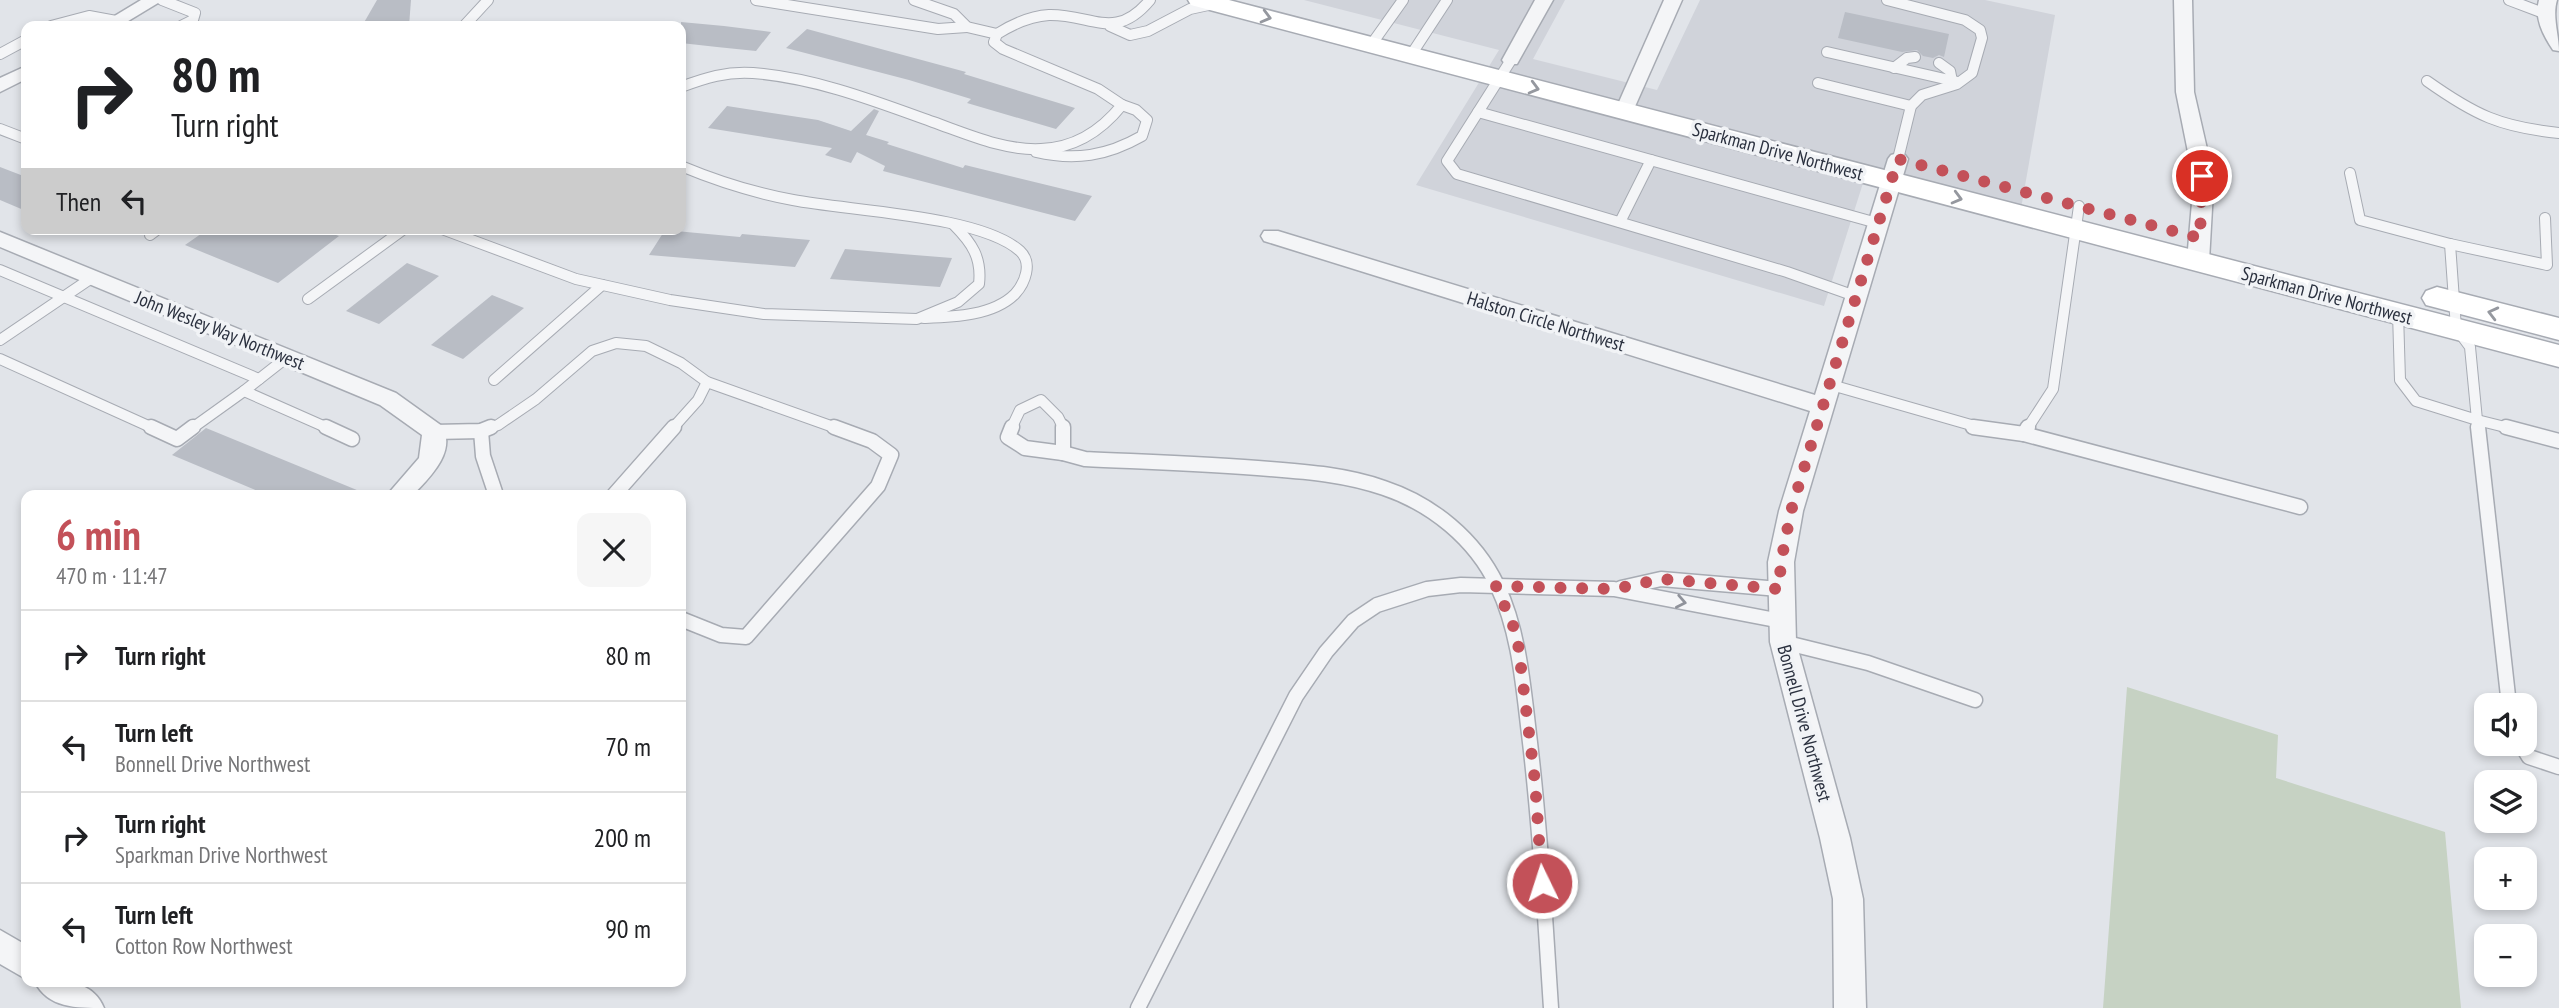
<!DOCTYPE html>
<meta charset="utf-8">
<style>
:root{--surface:#fff;--page:#f6f6f6;--text:#202124;--muted:#757577;--line:#e0e0e0;--accent:#c35159}
body{margin:0;font-family:"PT Sans Narrow",sans-serif;background:var(--page);color:var(--text);height:100vh;display:flex;flex-direction:column;font-size:26px;white-space:nowrap}
*{box-sizing:border-box;margin:0}
p{font-size:23px;color:var(--muted)}
.icon{flex:none;width:38px;height:38px;fill:none;stroke:currentColor;stroke-width:2;stroke-linecap:round;stroke-linejoin:round}
.map{position:relative;flex:1;overflow:hidden}
.panel{position:absolute;left:21px;top:490px;width:665px;height:497px;display:flex;flex-direction:column;background:var(--surface);border-radius:14px;box-shadow:0 4px 10px #0003}
.panel>*{flex:none}
.banner{position:absolute;left:21px;top:21px;width:665px;height:214px;border-radius:14px;box-shadow:0 4px 10px #0003;background:#fff;color:var(--text);overflow:hidden}
.fabs{position:absolute;left:2474px;top:693px;display:grid;gap:14px}
.fabs a{display:grid;place-items:center;width:63px;height:63px;border-radius:14px;background:var(--surface);box-shadow:0 4px 10px #0003;font-size:35px}
.pin{position:absolute;display:grid;place-items:center;width:60px;height:60px;color:#fff;margin:-30px;border:4px solid #fff;border-radius:50%;box-shadow:0 2px 7px #0007}
.me{position:absolute;width:77px;margin:-38px;rotate:356deg;stroke-linejoin:round;filter:drop-shadow(0 0 5px #0008)}
.turn{display:flex;align-items:center;gap:24px;height:147px;padding:0 35px;font-size:32px}
.turn .icon{width:91px;height:91px;stroke-width:2.5}
.turn b{display:block;font-size:49px;line-height:60px}
.then{display:flex;align-items:center;height:66px;padding:0 35px;background:#0003;gap:14px;font-size:26px}
.round{display:grid;place-items:center;flex:none;width:74px;height:74px;border-radius:14px;background:var(--page)}
.head{display:flex;align-items:center;justify-content:space-between;height:119px;padding:0 35px}
h1{font-size:42px;font-weight:700;line-height:52px;color:var(--accent)}
ul{padding:0;list-style:none}
li{display:flex;align-items:center;gap:21px;height:91px;padding:0 35px;border-top:2px solid var(--line)}
li div{flex:1}
li b{display:block;font-size:26px}
li em{font-style:normal}
.map>svg:first-child{display:block}
.built{fill:#d0d3da}
.green{fill:#c6d2c3}
.building{fill:#b9bdc5}
.lines{fill:none;stroke-linecap:round;stroke-linejoin:round}
.lane-far1-casing{stroke:#a7abb3;stroke-width:12}
.lane-casing{stroke:#a7abb3;stroke-width:17}
.street-casing{stroke:#a7abb3;stroke-width:3}
.secondary-casing{stroke:#a7abb3;stroke-width:3}
.lane-far1{stroke:#f4f5f7;stroke-width:10}
.lane{stroke:#f4f5f7;stroke-width:14}
.street{fill:#f4f5f7;fill-rule:evenodd}
.secondary{fill:#fff;fill-rule:evenodd}
.oneway{stroke:#95989f}
.oneway2{stroke:#90939b}
.route{stroke:#c35159;stroke-width:12;stroke-dasharray:0 21.6}
.labels{text-anchor:middle;stroke-width:7;stroke-linejoin:round;paint-order:stroke}
.street-label{font-size:19px;fill:#2b313f;stroke:#f1f3f6}
</style>
<div class="map">
<svg width="2559" height="1008" viewBox="0 0 2559 1008">
<rect width="100%" height="100%" fill="#e1e4e9"/>
<!-- built -->
<polygon class="built" points="1304,0 1565,0 1533,59 1657,90 1700,0 1985,0 2055,15 2019,220 1864,180 1824,306 1416,185 1499,50"/>
<!-- green -->
<polygon class="green" points="2127,687 2278,735 2276,778 2445,832 2461,1008 2103,1008"/>
<!-- building -->
<g class="building">
<polygon points="377,0 411,0 409,26 362,26"/>
<polygon points="1845,12 1949,34 1944,57 1939,55 1933,58 1923,56 1917,50 1902,52 1838,38"/>
<polygon points="681,22 724,26 771,32 756,51 717,47 681,43"/>
<polygon points="807,29 966,72 964,74 1075,108 1056,129 967,103 971,99 909,80 786,48"/>
<polygon points="727,106 818,120 851,131 874,109 879,111 866,135 889,142 887,144 963,168 965,165 1092,196 1075,221 883,171 885,166 857,152 851,163 825,155 832,148 708,128"/>
<polygon points="0,167 26,177 26,211 0,200"/>
<polygon points="208,229 319,229 339,236 278,283 185,245"/>
<polygon points="665,230 740,237 742,234 810,240 795,267 649,255"/>
<polygon points="845,249 902,254 952,258 940,287 830,279"/>
<polygon points="407,263 439,276 379,324 346,311"/>
<polygon points="492,295 524,308 463,359 431,345"/>
<polygon points="206,428 369,495 267,495 172,455"/>
</g>
<g class="lines">
<defs>
<g id="lane-far1">
<polyline points="162,0 195,13 193,20 181,26"/>
<polyline points="756,0 938,29 967,27"/>
<polyline points="914,0 954,14 967,27 997,34"/>
<polyline points="1887,0 1965,20 1980,30 1982,38 1972,73 1957,84 1922,95 1911,106 1898,159"/>
<polyline points="2509,0 2546,14"/>
<polyline points="51,26 89,16 116,21"/>
<polyline points="464,26 488,0"/>
<polyline points="1110,26 1130,35 1148,31 1190,9 1213,4"/>
<polyline points="1371,45 1403,0"/>
<polyline points="1827,52 1958,82"/>
<polyline points="0,54 26,40"/>
<polyline points="1411,55 1447,0"/>
<polyline points="1511,60 1447,161 1457,174 1787,272 1855,296"/>
<polyline points="1939,63 1950,71 1952,81"/>
<polyline points="1894,68 1907,58 1915,57"/>
<path d="M2427,81C2475,115 2500,127 2559,133"/>
<polyline points="1818,83 1911,106"/>
<path d="M681,87C705,78 727,71 753,73C816,78 875,101 933,122C967,134 1005,151 1041,149C1075,148 1101,131 1122,105L1098,89L1003,49L994,42L997,34C1013,24 1030,16 1049,15C1092,14 1115,42 1150,0"/>
<polyline points="1478,112 1877,223"/>
<polyline points="0,129 26,139"/>
<path d="M1036,152C1075,161 1107,156 1142,136L1147,120L1136,110L1122,105"/>
<path d="M681,166C717,181 755,193 793,200C849,211 980,215 1020,251C1033,263 1025,283 1015,294C993,316 953,317 924,318"/>
<polyline points="2350,173 2360,220 2450,244 2547,265 2545,218"/>
<polyline points="1620,222 1651,160"/>
<path d="M442,229L576,279L670,300L764,314L917,319L958,302L979,284C982,258 972,243 954,225"/>
<polyline points="150,235 158,229"/>
<polyline points="0,270 259,379"/>
<polyline points="308,299 404,229"/>
<polyline points="2398,313 2400,380 2416,401 2477,420 2470,347 2456,328 2450,244"/>
<polyline points="0,340 93,277"/>
<polyline points="286,358 244,391 330,429"/>
<polyline points="0,359 155,429"/>
<polyline points="494,380 602,285"/>
<polyline points="1828,384 1985,429"/>
<polyline points="191,429 244,391"/>
<polyline points="486,429 498,425 536,399 592,351 616,343 646,346 681,363 707,382 839,429"/>
<polyline points="672,429 698,400 707,382"/>
<polyline points="1011,429 1020,410 1041,400 1058,417 1064,429"/>
<polyline points="2027,429 2053,389 2079,206"/>
<polyline points="2478,429 2477,420 2513,429"/>
</g>
<g id="lane">
<polyline points="151,427 177,439 193,427"/>
<polyline points="326,427 352,439"/>
<polyline points="1012,427 1008,437 1025,448 1063,453 1063,427"/>
<polyline points="1973,427 2024,434 2028,427"/>
<polyline points="2478,427 2509,705"/>
<polyline points="2506,427 2559,441"/>
<polyline points="481,431 483,456 496,495"/>
<polyline points="434,432 481,431 491,427"/>
<polyline points="2024,434 2300,507"/>
<path d="M1063,453L1085,459C1147,462 1208,464 1270,469C1309,472 1347,475 1384,488C1432,504 1475,539 1497,585C1519,631 1523,684 1529,734C1540,825 1545,917 1551,1008"/>
<polyline points="614,495 674,427"/>
<polyline points="1621,588 1661,579 1779,589"/>
<polyline points="681,619 721,635 746,637 878,486 891,455 872,441 834,427"/>
<polyline points="1783,642 1868,663 1975,700"/>
<polyline points="2521,744 2529,757 2559,767"/>
<polyline points="1138,1008 1296,696 1326,652 1353,621 1377,605 1427,589 1461,585 1614,589 1781,621"/>
</g>
<g id="street">
<polygon points="141,0 163,0 120,26 98,26"/>
<polygon points="1535,0 1553,0 1517,64 1505,64 1502,60"/>
<polygon points="1664,0 1682,0 1633,111 1624,117 1617,115 1615,111"/>
<polygon points="2174,0 2192,0 2194,92 2210,162 2213,191 2209,261 2205,266 2191,266 2187,261 2193,191 2190,162 2176,92"/>
<path d="M2539,0H2557C2552,16 2559,35 2559,51L2553,50C2543,35 2534,18 2539,0Z"/>
<polygon points="26,66 26,79 0,92 0,78"/>
<polygon points="1898,153 1905,155 1908,159 1803,511 1794,562 1796,642 1850,838 1863,899 1866,1008 1834,1008 1833,899 1820,838 1770,642 1768,562 1779,511 1810,411 1264,241 1261,236 1264,231 1278,231 1815,395 1888,159 1891,155"/>
<path d="M0,232L396,393L442,426C457,452 429,478 413,495H387L419,458L422,435L380,405L0,247Z"/>
<polygon points="0,930 26,945 26,979 0,964"/>
<path d="M35,982C63,981 92,979 104,1008C76,1008 48,1008 35,982Z"/>
</g>
<g id="secondary">
<polygon points="1188,0 1229,0 2559,345 2559,367 1191,5"/>
<polygon points="2437,287 2559,318 2559,340 2426,305 2422,298 2426,291"/>
</g>
</defs>
<!-- lane-far1 casing -->
<use href="#lane-far1" class="lane-far1-casing"/>
<!-- lane casing -->
<use href="#lane" class="lane-casing"/>
<!-- street casing -->
<use href="#street" class="street-casing"/>
<!-- secondary casing -->
<use href="#secondary" class="secondary-casing"/>
<!-- lane-far1 -->
<use href="#lane-far1" class="lane-far1"/>
<!-- lane -->
<use href="#lane" class="lane"/>
<!-- street -->
<use href="#street" class="street"/>
<!-- secondary -->
<use href="#secondary" class="secondary"/>
</g>
<!-- one-way arrows -->
<defs><path id="oneway-chevron" d="M-2-3.5L2.5 0L-2 3.5" fill="none" stroke-width="1.6" stroke-linecap="round" stroke-linejoin="round" transform="scale(1.75)"/></defs>
<g class="oneway">
<use href="#oneway-chevron" transform="translate(1266 17) rotate(15)"/>
<use href="#oneway-chevron" transform="translate(1534 88) rotate(15)"/>
<use href="#oneway-chevron" transform="translate(1957 198) rotate(15)"/>
<use href="#oneway-chevron" transform="translate(2493 313) rotate(-166)"/>
</g>
<use class="oneway2" href="#oneway-chevron" transform="translate(1681 602) rotate(11)"/>
<g class="lines">
<!-- route -->
<polyline class="route" points="1542,883 1535,782 1517,635 1496,586 1614,589 1661,579 1779,589 1781,562 1791,511 1898,159 2200,238 2202,176"/>
</g>
<g class="labels">
<!-- street labels -->
<g class="street-label">
<text transform="translate(1778 151) rotate(15)" y="7">Sparkman Drive Northwest</text>
<text transform="translate(2327 295) rotate(15)" y="7">Sparkman Drive Northwest</text>
<text transform="translate(1546 321) rotate(17)" y="7">Halston Circle Northwest</text>
<text transform="translate(220 330) rotate(22)" y="7">John Wesley Way Northwest</text>
<text transform="translate(1805 723) rotate(75)" y="7">Bonnell Drive Northwest</text>
</g>
</g>
</svg>
<div class="fabs">
<a><svg class="icon" aria-label="sound" viewBox="0 0 24 24"><path d="M4 9h4l5-4v14l-5-4H4zM17 9q2 3 0 6"/></svg></a>
<a><svg class="icon" aria-label="layers" viewBox="0 0 24 24"><path d="M12 4l9 5-9 5-9-5zM3 14l9 5 9-5"/></svg></a>
<a>+</a>
<a>−</a>
</div>
<div class="pin" style="left:2202px;top:176px;background:#d93025"><svg class="icon" aria-label="arrive" viewBox="0 0 24 24"><path d="M6 21V4h12l-3 4 3 4H6"/></svg></div>
<svg class="me" style="left:1542px;top:883px" viewBox="-20 -20 40 40"><circle r="17" fill="#c35159" stroke="#fff" stroke-width="3"/><path d="M0-11L8 9 0 5-8 9z" fill="#fff"/></svg>
<div class="banner">
<div class="turn"><svg class="icon" aria-label="right" viewBox="0 0 24 24"><path d="M7 20v-9h11M14 6l5 5-5 5"/></svg><div><b>80 m</b>Turn right</div></div>
<div class="then">Then<svg class="icon" aria-label="left" viewBox="0 0 24 24"><path d="M17 20v-9H6M10 6l-5 5 5 5"/></svg></div>
</div>
<section class="panel">
<div class="head"><div><h1>6 min</h1><p>470 m · 11:47</p></div><a class="round"><svg class="icon" aria-label="close" viewBox="0 0 24 24"><path d="M6 6l12 12M18 6L6 18"/></svg></a></div>
<ul>
<li><svg class="icon" aria-label="right" viewBox="0 0 24 24"><path d="M7 20v-9h11M14 6l5 5-5 5"/></svg><div><b>Turn right</b></div><em>80 m</em></li>
<li><svg class="icon" aria-label="left" viewBox="0 0 24 24"><path d="M17 20v-9H6M10 6l-5 5 5 5"/></svg><div><b>Turn left</b><p>Bonnell Drive Northwest</p></div><em>70 m</em></li>
<li><svg class="icon" aria-label="right" viewBox="0 0 24 24"><path d="M7 20v-9h11M14 6l5 5-5 5"/></svg><div><b>Turn right</b><p>Sparkman Drive Northwest</p></div><em>200 m</em></li>
<li><svg class="icon" aria-label="left" viewBox="0 0 24 24"><path d="M17 20v-9H6M10 6l-5 5 5 5"/></svg><div><b>Turn left</b><p>Cotton Row Northwest</p></div><em>90 m</em></li>
</ul>
</section>
</div>
